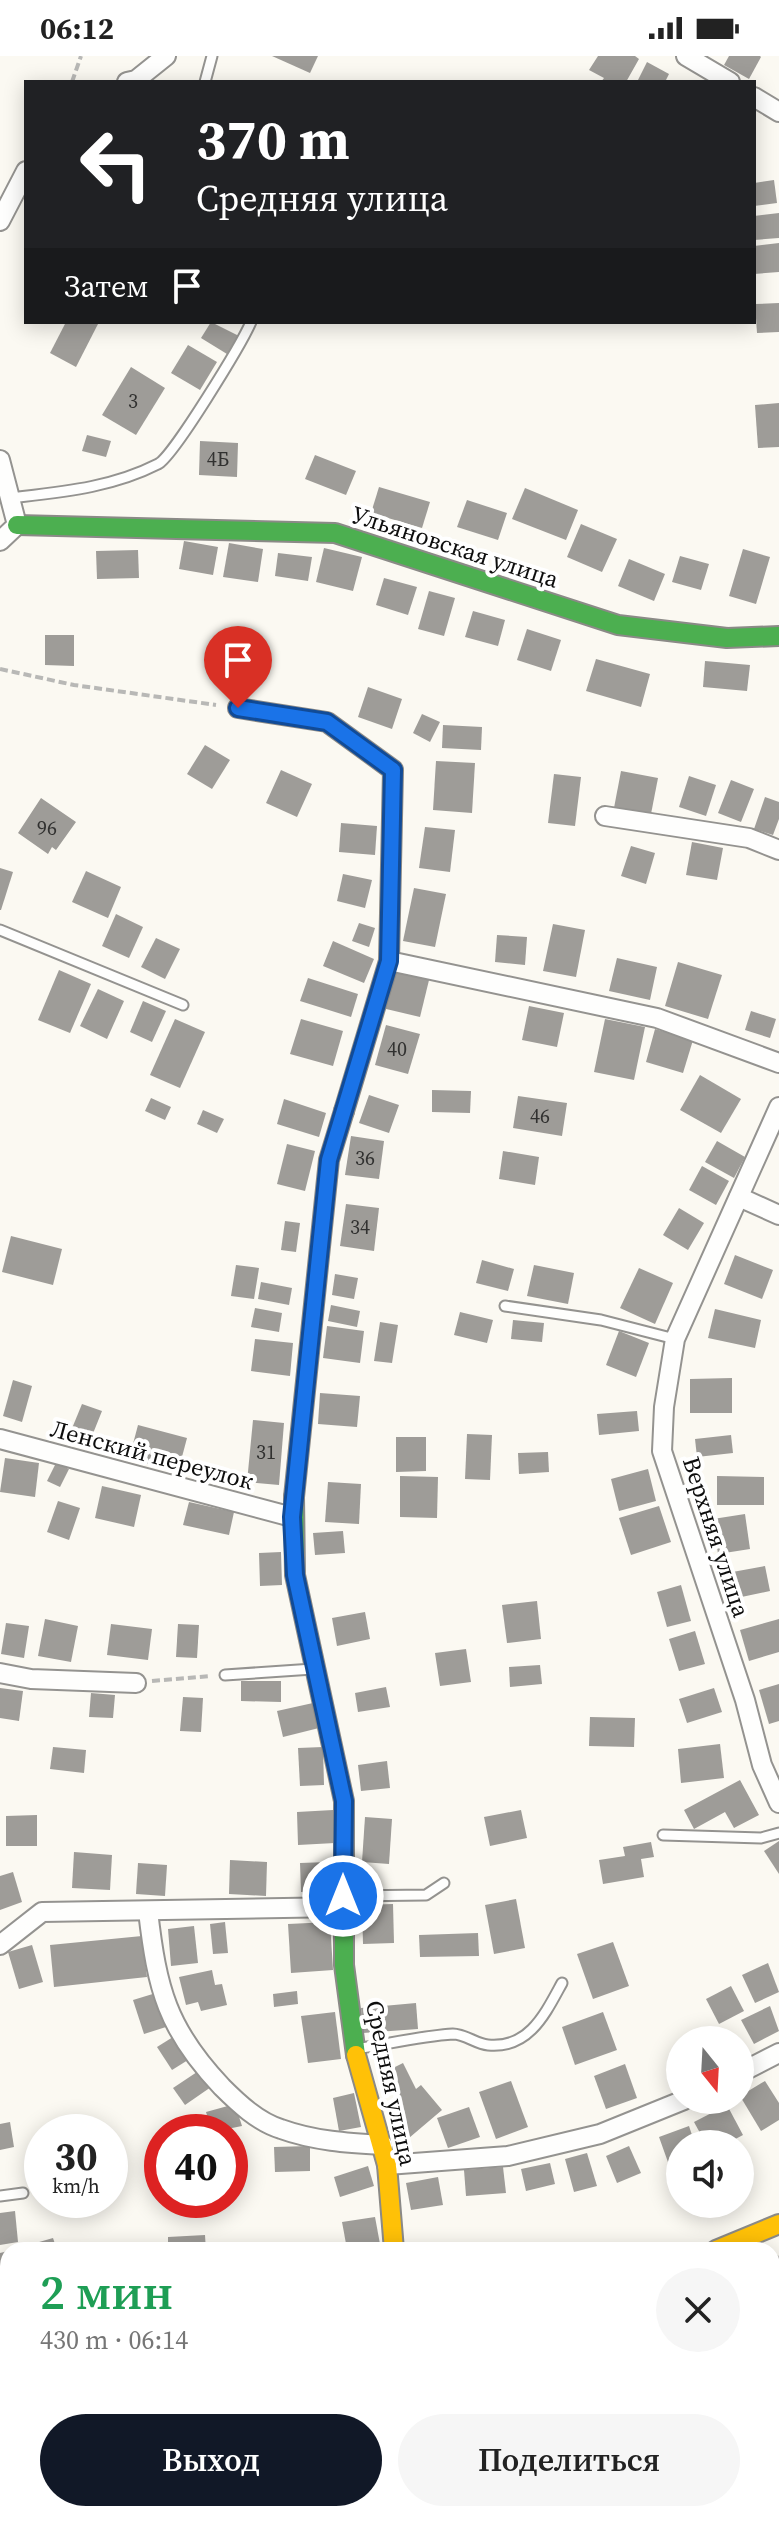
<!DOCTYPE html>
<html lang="ru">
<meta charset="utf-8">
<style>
:root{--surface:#fff;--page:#f6f6f6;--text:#222;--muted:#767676;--accent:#111827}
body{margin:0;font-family:"Source Serif 4",serif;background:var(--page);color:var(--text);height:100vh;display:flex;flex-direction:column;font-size:30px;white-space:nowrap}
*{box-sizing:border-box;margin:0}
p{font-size:26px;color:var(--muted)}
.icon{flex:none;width:44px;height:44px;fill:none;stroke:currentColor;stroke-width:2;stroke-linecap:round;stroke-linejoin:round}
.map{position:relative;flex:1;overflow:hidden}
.details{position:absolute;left:0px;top:2186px;width:780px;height:280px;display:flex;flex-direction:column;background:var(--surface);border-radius:24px 24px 0 0;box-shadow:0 4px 20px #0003}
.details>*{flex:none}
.banner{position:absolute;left:24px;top:24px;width:732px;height:244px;border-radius:0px;box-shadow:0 4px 20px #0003;background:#202124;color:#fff;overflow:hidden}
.needle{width:52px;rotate:162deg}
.controls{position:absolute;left:666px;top:1970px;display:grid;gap:16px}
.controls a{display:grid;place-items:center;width:88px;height:88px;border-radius:50%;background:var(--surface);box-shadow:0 4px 20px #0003;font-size:40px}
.speed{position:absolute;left:24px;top:2058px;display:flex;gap:16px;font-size:40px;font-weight:700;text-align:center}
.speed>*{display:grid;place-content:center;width:104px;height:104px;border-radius:50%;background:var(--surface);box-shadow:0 4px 20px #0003;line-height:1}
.speed small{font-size:20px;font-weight:400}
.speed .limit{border:12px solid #d22;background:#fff;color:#111}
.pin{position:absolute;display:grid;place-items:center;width:68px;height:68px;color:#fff;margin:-82px -34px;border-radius:50% 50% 50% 0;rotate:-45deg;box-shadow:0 0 8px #0007}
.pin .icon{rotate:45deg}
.me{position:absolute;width:88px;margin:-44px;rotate:0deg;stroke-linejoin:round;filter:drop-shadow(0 0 6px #0008)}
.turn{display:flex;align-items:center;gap:28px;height:168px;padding:0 40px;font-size:36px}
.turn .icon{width:104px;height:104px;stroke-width:2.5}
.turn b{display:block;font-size:56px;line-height:68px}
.then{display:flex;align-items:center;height:76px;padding:0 40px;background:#0003;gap:16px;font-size:30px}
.round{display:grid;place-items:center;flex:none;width:84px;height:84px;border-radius:42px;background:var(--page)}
.head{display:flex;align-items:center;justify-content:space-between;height:136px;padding:0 40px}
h1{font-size:48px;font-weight:600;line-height:60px;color:#1e9e55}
.button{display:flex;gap:16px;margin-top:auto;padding:16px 40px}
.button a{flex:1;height:92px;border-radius:48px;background:var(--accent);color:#fff;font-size:32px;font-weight:600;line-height:92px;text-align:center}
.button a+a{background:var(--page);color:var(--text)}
.status{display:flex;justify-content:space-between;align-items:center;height:56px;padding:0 40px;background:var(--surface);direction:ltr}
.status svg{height:22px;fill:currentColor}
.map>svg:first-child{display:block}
.building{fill:#9e9c98}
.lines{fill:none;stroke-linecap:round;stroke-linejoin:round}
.lane-casing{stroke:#949390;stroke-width:13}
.street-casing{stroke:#949390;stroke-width:22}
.fast-casing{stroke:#8b8a87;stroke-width:22}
.slow-casing{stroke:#8b8a87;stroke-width:22}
.jam-casing{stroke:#8b8a87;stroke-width:22}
.path{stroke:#b8b8b6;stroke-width:4;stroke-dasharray:8 4;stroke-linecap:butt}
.lane{stroke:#fefefd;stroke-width:9}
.street{stroke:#fefefd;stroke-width:18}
.fast{stroke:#4caf50;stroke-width:18}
.slow{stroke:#ffc107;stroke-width:18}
.jam{stroke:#c62828;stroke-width:18}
.route-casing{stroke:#114b97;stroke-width:20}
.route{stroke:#1a73e8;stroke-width:14}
.labels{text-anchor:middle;stroke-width:8;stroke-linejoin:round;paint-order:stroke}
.number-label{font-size:20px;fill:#313130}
.street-label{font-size:24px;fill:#0d0d0d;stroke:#fff}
</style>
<div class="status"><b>06:12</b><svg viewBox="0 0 49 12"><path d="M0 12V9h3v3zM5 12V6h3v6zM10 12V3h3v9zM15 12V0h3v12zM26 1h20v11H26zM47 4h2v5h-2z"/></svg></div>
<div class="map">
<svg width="779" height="2466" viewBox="0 0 779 2466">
<rect width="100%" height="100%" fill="#fbf9f2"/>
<!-- building -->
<g class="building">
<polygon points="272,0 318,0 310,17"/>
<polygon points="598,0 635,0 639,3 626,26 601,26 604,22 589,14"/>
<polygon points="729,0 760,0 761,1 749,23 724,9"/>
<polygon points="647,6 669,18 665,26 637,26"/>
<polygon points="774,124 777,147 754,150 754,127"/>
<polygon points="779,157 779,182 754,184 754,160"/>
<polygon points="779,187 779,216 754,218 754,190"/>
<polygon points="779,247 779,276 757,277 755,248"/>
<polygon points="66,266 98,268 76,311 50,297"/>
<polygon points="211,266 239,280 227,298 201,282"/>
<polygon points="188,289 217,306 200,334 171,317"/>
<polygon points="131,311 165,332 136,379 102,359"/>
<polygon points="779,347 779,391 758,392 755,349"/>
<polygon points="87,379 111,385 106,401 82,395"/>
<polygon points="200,385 238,387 237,421 199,419"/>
<polygon points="315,399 356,415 346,439 305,423"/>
<polygon points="379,431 430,446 422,472 371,457"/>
<polygon points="525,432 578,454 566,484 512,463"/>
<polygon points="467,444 507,457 498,484 457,471"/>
<polygon points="581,468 617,483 602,516 567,501"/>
<polygon points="184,485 218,491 213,519 179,513"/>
<polygon points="229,487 263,493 258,526 223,521"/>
<polygon points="324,492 362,501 353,535 316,526"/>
<polygon points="743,493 770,501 756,548 729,540"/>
<polygon points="138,494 139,522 97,523 96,495"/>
<polygon points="278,497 312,501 308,525 275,520"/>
<polygon points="680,500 709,508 701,534 672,526"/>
<polygon points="629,503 665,518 654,545 618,530"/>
<polygon points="384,522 417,531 408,559 376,549"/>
<polygon points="429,535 455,542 444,580 418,573"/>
<polygon points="473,555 505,564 498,590 465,581"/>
<polygon points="527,573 561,584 551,615 517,604"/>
<polygon points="45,579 74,579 74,610 45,609"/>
<polygon points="596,603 650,618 641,651 586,635"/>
<polygon points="705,605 750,609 747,635 703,631"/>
<polygon points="368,631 402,643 392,673 358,661"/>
<polygon points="422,658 440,666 430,686 413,677"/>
<polygon points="443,669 482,671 481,694 442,692"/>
<polygon points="205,689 230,704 212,733 187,718"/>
<polygon points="436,705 475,707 472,757 433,754"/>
<polygon points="281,714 312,728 297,761 266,747"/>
<polygon points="621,715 658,722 651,758 614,752"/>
<polygon points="554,718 581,721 575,770 548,767"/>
<polygon points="689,720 716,729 706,760 679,751"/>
<polygon points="731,724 754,733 741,766 718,757"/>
<polygon points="765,741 779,746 779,763 773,779 754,773"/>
<polygon points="41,742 76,766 56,794 52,791 48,798 18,777"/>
<polygon points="341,767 377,770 375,799 339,796"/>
<polygon points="425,771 455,774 450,816 419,812"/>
<polygon points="692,786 723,792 717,824 686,819"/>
<polygon points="631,790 655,797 646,828 621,820"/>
<polygon points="0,812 13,816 1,854 0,854"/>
<polygon points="86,815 121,831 108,862 72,846"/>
<polygon points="343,818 372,824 365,852 337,845"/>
<polygon points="414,832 446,838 435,891 403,885"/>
<polygon points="116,858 143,871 129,902 102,890"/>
<polygon points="359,867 375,872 369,891 352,885"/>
<polygon points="553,868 585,874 576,921 543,915"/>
<polygon points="497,879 527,881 525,909 495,906"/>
<polygon points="156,882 180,893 165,923 141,911"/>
<polygon points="333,885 374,903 364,927 323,910"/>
<polygon points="617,902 657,911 650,944 609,935"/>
<polygon points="678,906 722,919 708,963 665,950"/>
<polygon points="392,911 430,920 420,961 382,952"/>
<polygon points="59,914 91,928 70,977 38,964"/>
<polygon points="308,922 358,938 351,961 300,945"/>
<polygon points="98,933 124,945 107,983 80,970"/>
<polygon points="143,945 166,955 152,986 130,976"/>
<polygon points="529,950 564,957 557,991 522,984"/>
<polygon points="751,955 776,963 770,982 745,974"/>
<polygon points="175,963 205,976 180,1032 150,1019"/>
<polygon points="301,963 343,975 333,1010 290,998"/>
<polygon points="605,963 645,971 634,1024 594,1016"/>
<polygon points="386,969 420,978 408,1018 375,1009"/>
<polygon points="655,973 693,984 683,1017 646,1006"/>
<polygon points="700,1019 741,1043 721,1077 680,1054"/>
<polygon points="432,1034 471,1035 470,1057 432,1056"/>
<polygon points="369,1039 399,1049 389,1077 359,1067"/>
<polygon points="518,1040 567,1047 562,1080 513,1072"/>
<polygon points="151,1042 171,1051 165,1064 145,1055"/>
<polygon points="284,1043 326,1057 319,1081 277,1068"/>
<polygon points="203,1054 224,1063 217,1077 197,1068"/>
<polygon points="351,1080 384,1085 379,1123 345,1119"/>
<polygon points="717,1085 745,1101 734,1122 705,1106"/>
<polygon points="287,1088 315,1095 305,1135 277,1128"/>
<polygon points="503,1095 539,1101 535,1129 499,1123"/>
<polygon points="702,1110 729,1125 716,1149 689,1134"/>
<polygon points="346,1148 379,1152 374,1195 340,1190"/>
<polygon points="679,1152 704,1167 688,1194 663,1179"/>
<polygon points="285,1165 300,1167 296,1196 281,1194"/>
<polygon points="11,1180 62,1193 53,1229 2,1216"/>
<polygon points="735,1199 773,1214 762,1243 724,1228"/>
<polygon points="482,1204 514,1213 508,1235 476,1227"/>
<polygon points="236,1209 259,1212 254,1243 231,1240"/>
<polygon points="534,1209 574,1217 568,1248 527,1240"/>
<polygon points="639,1212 673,1227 655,1268 620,1252"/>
<polygon points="335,1218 358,1222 354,1243 332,1239"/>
<polygon points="261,1226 292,1232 289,1249 258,1243"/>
<polygon points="331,1249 360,1255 357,1271 328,1265"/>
<polygon points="255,1252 282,1257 279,1276 251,1271"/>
<polygon points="715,1253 761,1264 755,1292 708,1282"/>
<polygon points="460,1256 493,1264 487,1287 454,1279"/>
<polygon points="513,1264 544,1267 542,1286 511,1283"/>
<polygon points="380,1266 398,1269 392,1307 374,1305"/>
<polygon points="327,1270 364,1275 360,1307 323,1302"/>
<polygon points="619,1275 649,1287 636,1321 606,1309"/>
<polygon points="255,1283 293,1287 290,1320 251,1315"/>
<polygon points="732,1322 732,1357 690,1357 690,1323"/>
<polygon points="13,1324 32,1330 22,1366 3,1360"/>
<polygon points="320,1337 360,1340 357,1371 318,1368"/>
<polygon points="82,1348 102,1355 88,1390 68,1382"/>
<polygon points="637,1355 639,1375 599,1379 597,1358"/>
<polygon points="253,1364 284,1367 279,1429 247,1426"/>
<polygon points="138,1369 187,1382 178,1416 129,1403"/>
<polygon points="467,1378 492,1379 490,1424 465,1423"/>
<polygon points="731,1379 733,1397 697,1401 695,1383"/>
<polygon points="396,1381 426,1381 426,1415 396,1416"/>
<polygon points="548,1396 549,1416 519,1418 518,1397"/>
<polygon points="5,1402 39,1407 35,1441 0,1436"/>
<polygon points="56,1407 69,1413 60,1431 47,1425"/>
<polygon points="648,1413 656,1445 619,1455 611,1423"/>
<polygon points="400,1420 438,1421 437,1462 400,1461"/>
<polygon points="717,1420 764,1421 764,1449 717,1449"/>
<polygon points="328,1426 361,1428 359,1468 325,1466"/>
<polygon points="102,1430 141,1439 134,1471 95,1462"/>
<polygon points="58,1445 80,1452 69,1484 47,1476"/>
<polygon points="189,1446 234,1456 229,1479 183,1469"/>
<polygon points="659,1450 671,1486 631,1499 619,1462"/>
<polygon points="745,1458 750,1493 718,1498 713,1463"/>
<polygon points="343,1475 345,1497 315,1499 313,1477"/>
<polygon points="281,1496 282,1529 260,1530 259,1497"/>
<polygon points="765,1510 770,1535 732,1543 727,1517"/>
<polygon points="681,1529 691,1565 667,1571 657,1536"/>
<polygon points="537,1545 541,1583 507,1587 502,1549"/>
<polygon points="365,1556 370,1583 337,1590 332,1562"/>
<polygon points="45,1563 78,1570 71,1606 38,1600"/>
<polygon points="779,1563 779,1596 749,1605 740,1574"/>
<polygon points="6,1567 29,1570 24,1602 1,1598"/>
<polygon points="111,1568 152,1573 148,1604 107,1599"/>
<polygon points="178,1568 199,1569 197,1602 176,1601"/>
<polygon points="695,1575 705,1608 679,1615 669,1583"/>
<polygon points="466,1593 471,1626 440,1630 435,1597"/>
<polygon points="540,1609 542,1628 510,1631 509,1611"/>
<polygon points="241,1625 281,1625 281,1646 241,1645"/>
<polygon points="779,1628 779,1665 769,1668 759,1634"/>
<polygon points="386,1631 390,1651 358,1656 355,1637"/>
<polygon points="0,1632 23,1635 19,1665 0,1662"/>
<polygon points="714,1632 722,1656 687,1667 679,1643"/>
<polygon points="91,1637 115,1639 113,1662 89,1661"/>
<polygon points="183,1641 203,1642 201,1676 180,1675"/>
<polygon points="313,1647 319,1672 283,1681 277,1655"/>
<polygon points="590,1661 635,1662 634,1691 589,1690"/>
<polygon points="720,1688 724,1722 681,1727 678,1693"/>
<polygon points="53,1691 86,1694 84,1717 50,1713"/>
<polygon points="323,1691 324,1729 300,1730 298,1692"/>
<polygon points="387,1705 390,1732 361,1735 358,1709"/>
<polygon points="740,1724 759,1759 734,1772 725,1756 694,1773 684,1754"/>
<polygon points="333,1754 335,1787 298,1789 297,1756"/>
<polygon points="521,1754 527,1782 490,1790 484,1761"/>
<polygon points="37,1759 37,1790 6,1790 6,1760"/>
<polygon points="365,1761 392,1763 389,1808 362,1806"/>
<polygon points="779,1785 779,1818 764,1795"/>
<polygon points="651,1786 654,1801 641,1803 644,1821 603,1828 599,1804 625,1800 623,1791"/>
<polygon points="74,1796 112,1799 110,1834 72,1832"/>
<polygon points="230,1804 267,1806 266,1840 229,1838"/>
<polygon points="329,1806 330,1835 301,1836 300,1807"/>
<polygon points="138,1807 167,1809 165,1840 136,1838"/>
<polygon points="13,1816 22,1846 0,1854 0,1820"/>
<polygon points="516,1843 525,1892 494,1898 485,1849"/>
<polygon points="393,1848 394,1887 363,1888 362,1849"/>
<polygon points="225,1866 228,1897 213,1898 210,1868"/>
<polygon points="330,1866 333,1914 291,1917 288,1868"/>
<polygon points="194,1870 198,1907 171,1910 168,1873"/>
<polygon points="478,1877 479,1900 420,1901 419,1879"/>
<polygon points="142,1880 147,1921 54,1931 50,1889"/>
<polygon points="613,1886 629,1930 593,1943 577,1898"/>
<polygon points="32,1889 43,1926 19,1933 8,1896"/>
<polygon points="768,1907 779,1936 755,1947 742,1919"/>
<polygon points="212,1914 215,1929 222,1928 227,1949 201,1955 198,1946 186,1949 179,1921"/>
<polygon points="731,1930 744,1955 719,1968 706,1943"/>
<polygon points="297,1935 298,1948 274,1951 273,1938"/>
<polygon points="156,1937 166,1971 144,1978 133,1944"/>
<polygon points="416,1947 418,1973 363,1977 361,1952"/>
<polygon points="770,1950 779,1975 754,1988 741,1964"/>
<polygon points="335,1956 341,2003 308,2007 301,1960"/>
<polygon points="603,1956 617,1994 575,2009 562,1971"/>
<polygon points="173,1981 188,2004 172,2014 157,1991"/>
<polygon points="403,2007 416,2033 421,2029 442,2054 409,2082 388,2057 400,2047 385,2016"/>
<polygon points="625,2008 637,2042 606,2053 594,2020"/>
<polygon points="200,2014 211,2031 185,2049 173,2032"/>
<polygon points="511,2025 528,2071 496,2083 479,2036"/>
<polygon points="765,2025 779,2047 779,2064 761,2075 740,2040"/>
<polygon points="354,2037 361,2071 339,2075 333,2042"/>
<polygon points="235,2048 242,2070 212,2076 206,2056"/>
<polygon points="727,2049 743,2079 726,2088 706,2088 694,2066"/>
<polygon points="469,2051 480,2081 448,2092 437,2062"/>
<polygon points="10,2066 14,2091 0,2094 0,2068"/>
<polygon points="689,2070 695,2088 680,2088 680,2105 669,2109 659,2081"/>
<polygon points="310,2090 310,2115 275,2116 274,2091"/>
<polygon points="629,2090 641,2117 617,2127 606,2100"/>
<polygon points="587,2097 597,2130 574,2136 565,2103"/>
<polygon points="550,2107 555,2128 526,2135 521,2113"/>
<polygon points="368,2110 374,2130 340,2141 334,2121"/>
<polygon points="503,2111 506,2137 466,2140 464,2114"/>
<polygon points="438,2121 443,2149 411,2154 406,2127"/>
<polygon points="15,2155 18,2186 0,2189 0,2157"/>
<polygon points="375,2161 380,2188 347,2193 342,2166"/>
<polygon points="205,2179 206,2194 168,2194 168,2181"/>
<polygon points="53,2182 57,2194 15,2194 15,2193"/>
<polygon points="8,2195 8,2219 0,2221 0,2197"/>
<polygon points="779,2394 779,2455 776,2456 772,2444 772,2396"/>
<polygon points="256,2458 267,2458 270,2466 243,2466"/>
<polygon points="275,2458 309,2458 312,2466 278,2466"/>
<polygon points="682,2458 711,2458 714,2466 685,2466"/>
</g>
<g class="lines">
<defs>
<g id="lane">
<polyline points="205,26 212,0"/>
<path d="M10,442C61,436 111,432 158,408C173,401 242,287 251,266"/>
<polyline points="0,874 183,949"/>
<polyline points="505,1250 601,1264 675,1283"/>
<polyline points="225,1619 313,1613"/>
<polyline points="663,1779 761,1782 779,1777"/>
<polyline points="347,1840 426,1839 444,1827"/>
<path d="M356,1993C388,1988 421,1980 453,1978C465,1978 476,1988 488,1989C529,1993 545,1958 562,1927"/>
<polyline points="0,2140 23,2137"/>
<polyline points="772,2224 779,2221"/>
<polyline points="206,2466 225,2458"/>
</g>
<g id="street">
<polyline points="686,0 730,26"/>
<polyline points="127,26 136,24 166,0"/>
<polyline points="754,41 779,56"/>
<polyline points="0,165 26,115"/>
<polyline points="0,404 17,469 0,485"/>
<polyline points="605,760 749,782 779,794"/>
<polyline points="389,905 657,962 779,1007"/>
<polyline points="779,1051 675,1283 664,1351 662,1395 745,1644 762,1709 779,1747"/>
<polyline points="739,1141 779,1159"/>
<polyline points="0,1383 292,1461"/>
<polyline points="0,1617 31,1623 136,1627"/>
<path d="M148,1855C157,1933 167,1973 222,2031C238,2047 258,2066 281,2073C314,2085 348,2087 383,2089"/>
<polyline points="0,1889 42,1856 343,1851"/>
<polyline points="740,2017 779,1997"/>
<polyline points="387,2109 508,2100 600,2078 684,2044"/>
<polyline points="0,2269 8,2267"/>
<polyline points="480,2458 482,2466"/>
</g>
<g id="fast">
<polyline points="17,469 335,477 618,569 727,582 779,580"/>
<polyline points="238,652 327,666 393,714 389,905 344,1055"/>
<polyline points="294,1441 295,1519 344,1745 344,1909 356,1999"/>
</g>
<g id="slow">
<polyline points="294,1441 329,1104 344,1055"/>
<polyline points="356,1999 387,2109 394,2194"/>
<polyline points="716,2194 779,2168"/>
</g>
<polyline id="jam" points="48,2466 67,2458"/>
</defs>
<!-- lane casing -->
<use href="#lane" class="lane-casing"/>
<!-- street casing -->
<use href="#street" class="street-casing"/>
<!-- fast casing -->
<use href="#fast" class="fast-casing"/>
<!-- slow casing -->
<use href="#slow" class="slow-casing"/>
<!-- jam casing -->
<use href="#jam" class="jam-casing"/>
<!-- path -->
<g class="path">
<polyline points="72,26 81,0"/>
<polyline points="0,613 74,629 216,649"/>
<polyline points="152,1625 211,1620"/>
<polyline points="772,2204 779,2201"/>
<polyline points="130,2466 149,2458"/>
</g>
<!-- lane -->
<use href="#lane" class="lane"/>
<!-- street -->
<use href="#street" class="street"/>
<!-- fast -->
<use href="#fast" class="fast"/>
<!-- slow -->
<use href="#slow" class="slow"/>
<!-- jam -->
<use href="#jam" class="jam"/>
</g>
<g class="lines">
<defs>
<polyline id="route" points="238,652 327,666 393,714 389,905 329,1104 292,1461 295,1519 344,1745 343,1840"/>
</defs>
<!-- route casing -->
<use href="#route" class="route-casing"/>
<!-- route -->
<use href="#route" class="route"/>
</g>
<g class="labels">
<!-- number labels -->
<g class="number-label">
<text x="133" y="352">3</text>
<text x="218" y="410">4Б</text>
<text x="47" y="779">96</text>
<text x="397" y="1000">40</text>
<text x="540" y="1067">46</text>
<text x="365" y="1109">36</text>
<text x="360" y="1178">34</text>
<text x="266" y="1403">31</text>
</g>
<!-- street labels -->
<g class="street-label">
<text transform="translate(455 491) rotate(18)" y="8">Ульяновская улица</text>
<text transform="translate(152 1399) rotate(15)" y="8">Ленский переулок</text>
<text transform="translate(716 1481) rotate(72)" y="8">Верхняя улица</text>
<text transform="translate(391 2027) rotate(78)" y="8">Средняя улица</text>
</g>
</g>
</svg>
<div class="controls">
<a><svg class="needle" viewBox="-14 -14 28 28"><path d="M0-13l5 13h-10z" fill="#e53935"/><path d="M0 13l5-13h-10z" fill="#767676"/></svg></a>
<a><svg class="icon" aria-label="sound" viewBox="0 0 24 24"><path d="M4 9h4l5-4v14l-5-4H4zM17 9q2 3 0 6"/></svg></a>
</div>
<div class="speed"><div>30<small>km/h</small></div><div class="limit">40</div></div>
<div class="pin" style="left:238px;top:652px;background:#d93025"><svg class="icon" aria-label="arrive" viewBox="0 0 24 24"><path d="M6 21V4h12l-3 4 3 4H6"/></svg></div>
<svg class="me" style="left:343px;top:1840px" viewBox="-20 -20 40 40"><circle r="17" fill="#1a73e8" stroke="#fff" stroke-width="3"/><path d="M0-11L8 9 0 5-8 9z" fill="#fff"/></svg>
<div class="banner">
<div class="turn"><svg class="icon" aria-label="left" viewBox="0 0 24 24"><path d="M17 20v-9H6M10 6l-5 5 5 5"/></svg><div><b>370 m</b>Средняя улица</div></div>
<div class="then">Затем<svg class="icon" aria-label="arrive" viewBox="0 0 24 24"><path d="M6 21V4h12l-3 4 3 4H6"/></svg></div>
</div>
<section class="details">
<div class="head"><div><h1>2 мин</h1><p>430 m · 06:14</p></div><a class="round"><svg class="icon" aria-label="close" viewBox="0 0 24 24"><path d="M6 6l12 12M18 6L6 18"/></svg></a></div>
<div class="button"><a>Выход</a><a>Поделиться</a></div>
</section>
</div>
